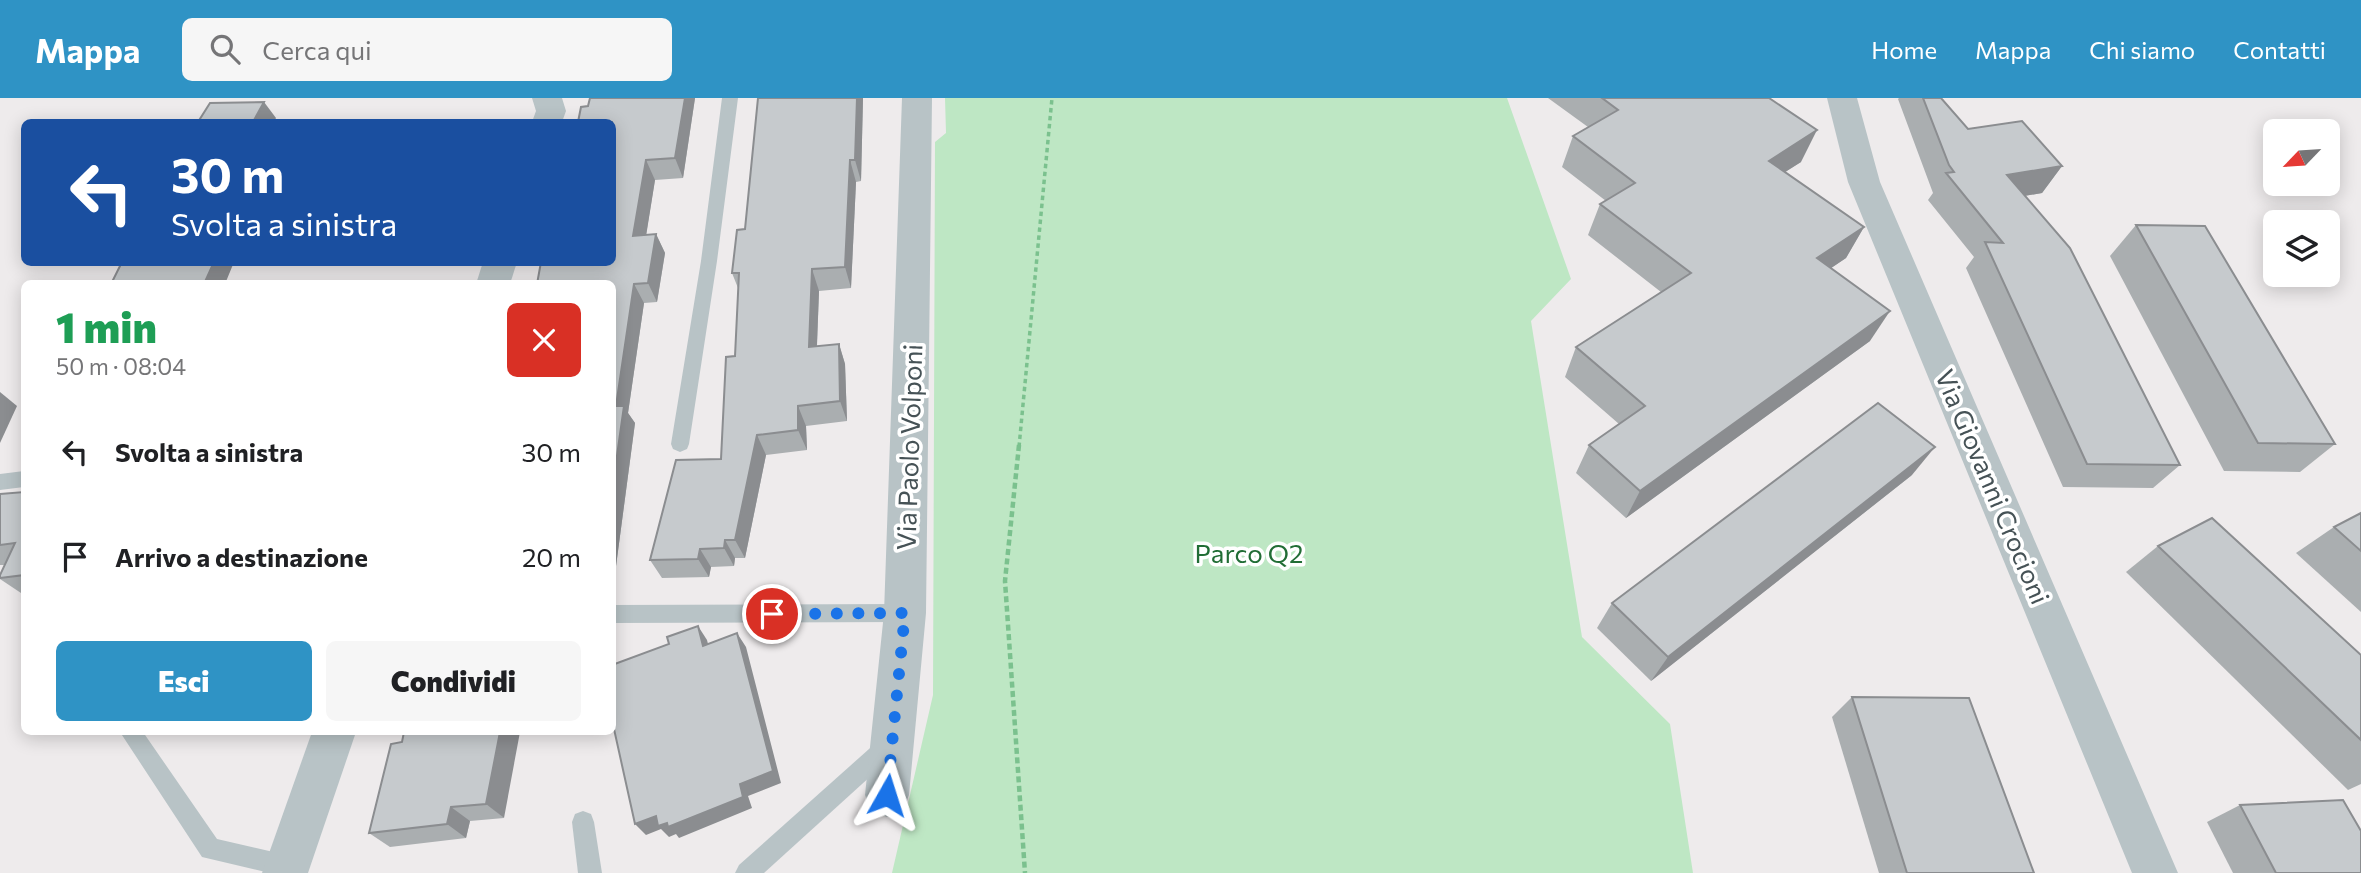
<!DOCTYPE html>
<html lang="it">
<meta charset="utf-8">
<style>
:root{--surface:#fff;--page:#f6f6f6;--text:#202124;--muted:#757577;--accent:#2f93c5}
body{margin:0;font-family:Commissioner,sans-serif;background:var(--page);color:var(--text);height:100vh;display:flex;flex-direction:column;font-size:26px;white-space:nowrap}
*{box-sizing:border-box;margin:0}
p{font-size:23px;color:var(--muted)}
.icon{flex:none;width:38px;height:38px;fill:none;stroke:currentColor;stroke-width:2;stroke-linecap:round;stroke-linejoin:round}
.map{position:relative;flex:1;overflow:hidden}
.details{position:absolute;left:21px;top:182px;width:595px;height:455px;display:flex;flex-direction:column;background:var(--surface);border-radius:10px;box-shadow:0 4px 18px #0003}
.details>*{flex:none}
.banner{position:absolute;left:21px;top:21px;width:595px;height:147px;border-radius:10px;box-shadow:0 4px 18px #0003;background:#1a4fa0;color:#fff;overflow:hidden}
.needle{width:46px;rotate:245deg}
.controls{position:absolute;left:2263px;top:21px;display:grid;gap:14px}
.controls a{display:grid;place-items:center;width:77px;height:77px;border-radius:10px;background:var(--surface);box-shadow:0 4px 18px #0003;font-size:35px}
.pin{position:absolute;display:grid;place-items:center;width:60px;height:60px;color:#fff;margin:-30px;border:4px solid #fff;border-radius:50%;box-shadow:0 2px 7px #0007}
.me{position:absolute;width:77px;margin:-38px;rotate:6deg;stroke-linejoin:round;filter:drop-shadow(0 0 5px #0008)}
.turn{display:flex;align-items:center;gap:24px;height:147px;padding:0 35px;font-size:32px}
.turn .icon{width:91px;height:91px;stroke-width:2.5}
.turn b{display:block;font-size:49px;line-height:60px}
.round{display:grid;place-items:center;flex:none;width:74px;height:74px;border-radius:10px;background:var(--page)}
.summary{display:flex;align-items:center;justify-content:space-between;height:119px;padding:0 35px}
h1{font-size:42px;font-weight:800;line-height:52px;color:#1e9e55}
.primary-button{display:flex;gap:14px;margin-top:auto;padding:14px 35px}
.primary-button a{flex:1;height:80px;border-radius:10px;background:var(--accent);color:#fff;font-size:28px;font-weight:800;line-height:80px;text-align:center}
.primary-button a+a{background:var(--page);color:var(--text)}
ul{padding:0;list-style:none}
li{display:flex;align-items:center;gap:21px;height:105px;padding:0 35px}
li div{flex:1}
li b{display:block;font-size:26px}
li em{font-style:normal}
header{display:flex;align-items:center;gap:42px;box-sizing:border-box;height:98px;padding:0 35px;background:var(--accent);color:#fff}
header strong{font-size:33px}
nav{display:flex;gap:38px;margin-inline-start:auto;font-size:24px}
.search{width:490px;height:63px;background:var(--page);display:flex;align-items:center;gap:18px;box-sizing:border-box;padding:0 24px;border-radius:10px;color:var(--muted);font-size:26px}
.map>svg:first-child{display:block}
.green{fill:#bee7c4}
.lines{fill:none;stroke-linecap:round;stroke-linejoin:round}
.path-far1{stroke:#7bc18e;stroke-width:3.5;stroke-dasharray:4.5 3.5;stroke-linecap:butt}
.path{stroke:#7bc18e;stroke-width:4.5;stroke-dasharray:6 3.5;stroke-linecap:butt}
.lane{fill:#b8c3c6;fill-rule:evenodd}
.street{fill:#b8c3c6;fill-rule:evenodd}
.wall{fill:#aaaeb0}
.shaded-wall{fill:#8b8d90}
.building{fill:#c6cacd;stroke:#8b8d90;stroke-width:2}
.route{stroke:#1a73e8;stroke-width:12;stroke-dasharray:0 21.6}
.labels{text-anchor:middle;stroke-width:7;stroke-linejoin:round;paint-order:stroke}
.street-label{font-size:26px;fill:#465256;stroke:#fff}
.park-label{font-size:26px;fill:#216d35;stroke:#fff}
</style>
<header>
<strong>Mappa</strong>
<div class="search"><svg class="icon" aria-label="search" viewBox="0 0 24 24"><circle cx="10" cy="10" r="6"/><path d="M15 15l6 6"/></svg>Cerca qui</div>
<nav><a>Home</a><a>Mappa</a><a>Chi siamo</a><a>Contatti</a></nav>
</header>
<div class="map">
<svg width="2361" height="775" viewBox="0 0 2361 775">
<rect width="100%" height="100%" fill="#eeebec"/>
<!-- green -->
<polygon class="green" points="945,0 1507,0 1571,181 1531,223 1582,539 1670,626 1693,775 892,775 933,597 935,44 946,35"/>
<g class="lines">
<!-- path-far1 -->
<polyline class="path-far1" points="1019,349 1052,0"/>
<!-- path -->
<polyline class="path" points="1019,347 1005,483 1025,775"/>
<!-- lane -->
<g class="lane">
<polygon points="722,0 738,0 717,163 689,346 687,351 680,354 673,351 671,346 701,163"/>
<polygon points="24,373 24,389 0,392 0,376"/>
<polygon points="905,506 912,509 915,515 912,521 905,524 612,525 612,507"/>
<polygon points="120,634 143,634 217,741 295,759 299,767 295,775 270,775 202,759"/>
<polygon points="886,640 894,643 897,650 894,657 764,775 735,775 739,767 878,643"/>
<polygon points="583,713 591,716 594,724 602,775 578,775 572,724 575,716"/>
</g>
<!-- street -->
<g class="street">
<polygon points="532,0 562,0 566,13 562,24 532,24 536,13"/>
<polygon points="902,0 932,0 926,515 909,697 903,712 887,719 871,712 865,697 884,515"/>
<polygon points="1827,0 1857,0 1880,84 2178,775 2132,775 1848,84"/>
<polygon points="483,164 517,164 510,186 476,186"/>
<polygon points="312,634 356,634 308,775 262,775"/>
</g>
</g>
<!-- wall -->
<g class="wall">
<polygon points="695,0 683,80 655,82 646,137 656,136 665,155 657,204 644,205 628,315 635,325 616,468 612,469 612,186 588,8"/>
<polygon points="758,0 863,0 861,83 856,84 851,190 819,193 817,248 839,246 845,266 847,323 806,328 807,352 766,357 745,460 735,460 734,468 711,469 709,479 662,480 650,462 721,361 735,258 738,190 732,175 745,131"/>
<polygon points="1548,0 1769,0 1801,64 1785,74 1864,129 1846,160 1831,170 1870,243 1626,420 1576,375 1589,347 1619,326 1565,279 1576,249 1661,194 1588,137 1600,106 1606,103 1562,69 1573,38 1588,29"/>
<polygon points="1899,0 1941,0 1968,31 2062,68 2042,95 2024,98 2180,367 2153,390 2063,389 1966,170 1974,159 1928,102 1933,95 1898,1"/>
<polygon points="2136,127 2335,346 2300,374 2224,373 2110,158"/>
<polygon points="1912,377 1651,583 1597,530 1612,505"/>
<polygon points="24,394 24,497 0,481 0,477 5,467 0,467 0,396"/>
<polygon points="2361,415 2361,514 2296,455 2334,429"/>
<polygon points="2158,448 2361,557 2361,686 2348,692 2126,474"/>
<polygon points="1852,599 2034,775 1879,775 1832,619"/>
<polygon points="404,634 504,720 470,723 466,740 390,749 369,735 402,644"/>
<polygon points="2240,707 2361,775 2233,775 2207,724"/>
</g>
<!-- shaded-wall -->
<g class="shaded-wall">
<polygon points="685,0 695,0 683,80 675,60"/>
<polygon points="857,0 863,0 861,83 855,62"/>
<polygon points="264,4 276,20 274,24 253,24"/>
<polygon points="1817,32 1801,64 1753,94 1769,63"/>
<polygon points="646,62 655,82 643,157 633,138"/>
<polygon points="850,62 856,84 851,190 845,169"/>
<polygon points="2062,68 2042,95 1989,104 2007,77"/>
<polygon points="1864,129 1846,160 1800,191 1817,160"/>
<polygon points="656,136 665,155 657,204 648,185"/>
<polygon points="214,164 234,164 225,186 204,186"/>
<polygon points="812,171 819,193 816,270 809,249"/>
<polygon points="634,186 644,205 628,315 635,325 616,468 612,463 612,393 616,308"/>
<polygon points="1890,213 1870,243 1626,420 1640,393"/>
<polygon points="839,246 845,266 847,323 840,303"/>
<polygon points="0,294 17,308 0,345"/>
<polygon points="798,308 806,328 807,352 798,332"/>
<polygon points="757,337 766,357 745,460 735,442"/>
<polygon points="1935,349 1912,377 1651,583 1668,559"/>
<polygon points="725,442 735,460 734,468 724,450"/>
<polygon points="700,451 711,469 709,479 698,461"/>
<polygon points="698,528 707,542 712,561 703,548"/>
<polygon points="737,535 746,549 781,685 748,698 752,710 679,740 676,736 669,739 661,731 646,737 635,726 740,686"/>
<polygon points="500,634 520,634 504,720 486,706"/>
<polygon points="451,709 470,723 466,740 447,726"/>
</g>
<!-- building -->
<g class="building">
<polygon points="590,0 685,0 675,60 646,62 633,138 656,136 648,185 634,186 616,308 624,308 612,393 612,186 537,186 541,164 612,164 612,24 578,24 581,9 588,8"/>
<polygon points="758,0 857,0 855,62 850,62 845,169 812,171 809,249 839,246 840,303 798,308 798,332 757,337 735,442 725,442 724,450 700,451 698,461 650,462 676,362 721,361 726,259 735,258 739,175 732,175 737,132 745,131"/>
<polygon points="1602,0 1769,0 1817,32 1769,63 1864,129 1817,160 1890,213 1640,393 1589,347 1645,308 1576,249 1691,175 1600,106 1635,85 1573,38 1618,12"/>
<polygon points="1923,0 1941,0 1968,31 2022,23 2062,68 2007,77 2070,150 2180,367 2087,366 1985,144 2003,145 1946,75 1954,74 1949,67"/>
<polygon points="264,4 253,24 198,24 210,5"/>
<polygon points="2136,127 2205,128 2335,346 2258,345"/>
<polygon points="122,164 214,164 204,186 111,186"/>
<polygon points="1878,305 1935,349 1668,559 1612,505"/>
<polygon points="24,394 24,477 0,480 0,477 15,445 0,447 0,396"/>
<polygon points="2361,415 2361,453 2334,429"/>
<polygon points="2212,420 2361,557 2361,642 2158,448"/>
<polygon points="698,528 703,548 737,535 773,673 740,686 743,699 668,729 667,725 658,728 656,718 635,726 612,622 612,567 669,546 667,539"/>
<polygon points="1852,599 1969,600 2034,775 1907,775"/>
<polygon points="404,634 500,634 486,706 451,709 447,726 369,735 391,646 402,644"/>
<polygon points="2343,702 2361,733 2361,775 2276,775 2240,707"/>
</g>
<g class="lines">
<!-- route -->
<polyline class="route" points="772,516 905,515 887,697"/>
</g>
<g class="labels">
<!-- street labels -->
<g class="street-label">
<text transform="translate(910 349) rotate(-88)" y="9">Via Paolo Volponi</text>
<text transform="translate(1992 389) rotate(67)" y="9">Via Giovanni Crocioni</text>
</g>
<!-- park labels -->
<g class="park-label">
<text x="1249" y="465">Parco Q2</text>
</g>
</g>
</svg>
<div class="controls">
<a><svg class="needle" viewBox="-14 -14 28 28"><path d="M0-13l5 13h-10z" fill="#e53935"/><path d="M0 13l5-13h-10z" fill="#757577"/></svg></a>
<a><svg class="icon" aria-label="layers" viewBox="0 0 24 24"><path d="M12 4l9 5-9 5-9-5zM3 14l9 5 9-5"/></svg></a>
</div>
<div class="pin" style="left:772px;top:516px;background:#d93025"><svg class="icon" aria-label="arrive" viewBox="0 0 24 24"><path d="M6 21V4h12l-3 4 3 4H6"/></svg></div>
<svg class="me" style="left:887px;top:697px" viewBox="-20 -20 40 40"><path d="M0-17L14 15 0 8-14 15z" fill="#1a73e8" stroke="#fff" stroke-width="4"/></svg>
<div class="banner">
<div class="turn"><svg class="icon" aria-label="left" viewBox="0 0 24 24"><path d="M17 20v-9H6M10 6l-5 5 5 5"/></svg><div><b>30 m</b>Svolta a sinistra</div></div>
</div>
<section class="details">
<div class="summary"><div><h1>1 min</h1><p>50 m · 08:04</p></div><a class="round" style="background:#d93025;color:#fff"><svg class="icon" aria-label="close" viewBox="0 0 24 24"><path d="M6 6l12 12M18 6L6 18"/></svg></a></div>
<ul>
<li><svg class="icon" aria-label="left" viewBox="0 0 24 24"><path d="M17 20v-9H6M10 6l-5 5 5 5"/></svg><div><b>Svolta a sinistra</b></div><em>30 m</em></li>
<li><svg class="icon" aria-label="arrive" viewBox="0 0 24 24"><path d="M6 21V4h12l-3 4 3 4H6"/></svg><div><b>Arrivo a destinazione</b></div><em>20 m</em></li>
</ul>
<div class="primary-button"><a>Esci</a><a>Condividi</a></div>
</section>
</div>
